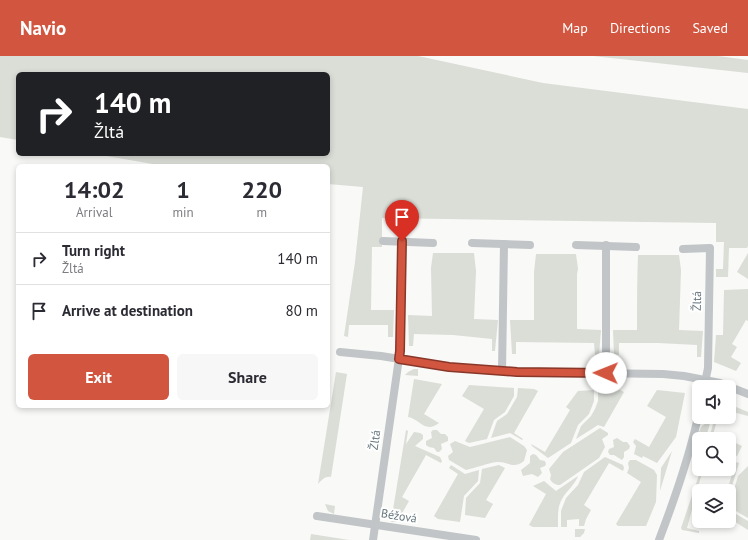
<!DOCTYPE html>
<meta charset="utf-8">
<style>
:root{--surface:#fff;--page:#f7f7f7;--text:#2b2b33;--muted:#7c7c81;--line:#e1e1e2;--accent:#d2553f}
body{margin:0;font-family:"PT Sans",sans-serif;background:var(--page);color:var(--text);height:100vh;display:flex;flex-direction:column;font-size:15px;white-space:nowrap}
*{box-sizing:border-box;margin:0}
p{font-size:13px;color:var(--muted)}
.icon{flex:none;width:22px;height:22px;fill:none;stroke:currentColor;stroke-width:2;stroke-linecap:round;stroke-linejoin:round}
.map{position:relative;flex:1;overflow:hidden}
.drawer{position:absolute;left:16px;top:108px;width:314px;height:244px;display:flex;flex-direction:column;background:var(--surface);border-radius:6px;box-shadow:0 2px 6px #0003}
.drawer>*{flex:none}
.top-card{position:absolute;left:16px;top:16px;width:314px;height:84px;border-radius:6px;box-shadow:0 2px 6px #0003;background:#202124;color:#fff;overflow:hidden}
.controls{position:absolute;left:692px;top:324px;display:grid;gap:8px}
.controls a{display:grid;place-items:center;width:44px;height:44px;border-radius:6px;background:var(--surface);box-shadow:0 2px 6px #0003;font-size:20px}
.pin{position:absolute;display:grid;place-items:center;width:34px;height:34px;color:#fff;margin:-41px -17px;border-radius:50% 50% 50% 0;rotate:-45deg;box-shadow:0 0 4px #0007}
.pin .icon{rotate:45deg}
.me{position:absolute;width:44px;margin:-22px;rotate:271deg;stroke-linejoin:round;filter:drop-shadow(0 0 3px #0008)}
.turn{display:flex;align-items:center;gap:14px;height:84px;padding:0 12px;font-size:18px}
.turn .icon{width:52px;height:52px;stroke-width:2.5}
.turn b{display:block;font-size:28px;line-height:34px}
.eta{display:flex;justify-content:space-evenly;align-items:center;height:68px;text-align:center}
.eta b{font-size:24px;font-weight:600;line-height:28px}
.button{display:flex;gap:8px;margin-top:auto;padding:8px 12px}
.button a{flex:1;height:46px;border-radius:6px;background:var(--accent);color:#fff;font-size:16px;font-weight:600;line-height:46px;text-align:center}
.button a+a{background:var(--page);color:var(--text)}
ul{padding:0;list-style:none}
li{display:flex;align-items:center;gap:12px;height:52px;padding:0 12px;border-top:1px solid var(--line)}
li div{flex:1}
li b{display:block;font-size:15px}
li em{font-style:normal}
header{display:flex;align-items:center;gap:24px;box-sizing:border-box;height:56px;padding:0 20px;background:var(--accent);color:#fff}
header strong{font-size:19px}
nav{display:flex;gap:22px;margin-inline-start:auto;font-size:14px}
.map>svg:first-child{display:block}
.green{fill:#daded7}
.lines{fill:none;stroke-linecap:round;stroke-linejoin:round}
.street{stroke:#c1c5c8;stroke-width:8}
.route-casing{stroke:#883729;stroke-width:10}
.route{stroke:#d2553f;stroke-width:7}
.labels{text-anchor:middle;stroke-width:4;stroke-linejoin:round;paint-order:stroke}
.street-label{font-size:12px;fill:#66777f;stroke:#fff}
</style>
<header>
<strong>Navio</strong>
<nav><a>Map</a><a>Directions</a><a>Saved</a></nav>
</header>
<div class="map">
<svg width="748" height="484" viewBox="0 0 748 484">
<rect width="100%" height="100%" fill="#f9f9f7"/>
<!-- green -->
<g class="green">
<polygon points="0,0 418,0 543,27 748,53 748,190 747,192 729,192 728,221 716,221 716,213 723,213 724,186 716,186 716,167 382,162 382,191 372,191 371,254 394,254 393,281 388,281 388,269 349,269 348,281 344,280 355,206 363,131 328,128 328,110 164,110 95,98 328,98 328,18 18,18 18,84 0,81"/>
<polygon points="593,0 718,0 748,4 748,17"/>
<polygon points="433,197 474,197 476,215 474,263 498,264 495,295 492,295 492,283 453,279 414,278 413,290 409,290 408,259 432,260 431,212"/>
<polygon points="748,197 748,223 737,216"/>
<polygon points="536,198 576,198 578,213 577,218 577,273 601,274 599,299 595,299 594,287 516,286 516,298 512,298 510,264 534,264 534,216"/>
<path d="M638,199H679L681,214L679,274L703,275L701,301H697V289L658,287H619V299L614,298L613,274H637C637,249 637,224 638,199Z"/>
<polygon points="748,233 748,265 746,264 732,288 737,291 731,301 741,307 736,315 714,306 716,279 723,279 724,234"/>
<polygon points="414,313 418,313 418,320 405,319 408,316"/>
<path d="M336,316L347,318L331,421C325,420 322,424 318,428Z"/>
<path d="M414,323L442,328L424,358L439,367C425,378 420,363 408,361Z"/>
<polygon points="469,329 514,332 514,340 505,356 494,364 487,383 469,387 465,385 484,353 462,340"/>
<polygon points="518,332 534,333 538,335 514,377 523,383 522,384 510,377 491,382 497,365 507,358 517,341"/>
<polygon points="594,334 594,345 589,358 578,369 571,387 548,402 532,390 531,388 545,396 570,354 566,351 578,335"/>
<polygon points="598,334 620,334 624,336 604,371 598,369 576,383 581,370 591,360 595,353 598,345"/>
<polygon points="657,334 685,337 676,381 657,407 643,400 642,402 634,398 636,390 633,386 635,383 649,391 666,361 647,350"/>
<polygon points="729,348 748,356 748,360 729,355"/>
<polygon points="707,366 710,367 707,378 699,376 701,371"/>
<polygon points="713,368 716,368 713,379 726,383 709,383"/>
<path d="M600,372L608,377V379L602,383L605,391L599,402L560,429C556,429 552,427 550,423L551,419L549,413L563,396Z"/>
<polygon points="406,374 408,375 406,388 414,376 420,377 423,379 423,383 415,390 440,401 442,405 441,407 426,399 402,441 409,445 397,466 391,466"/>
<polygon points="433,374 437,374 441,378 445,378 448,381 448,385 441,388 442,393 439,396 437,396 434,392 429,391 426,389 426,385 432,382 431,376"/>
<path d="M510,381L524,390L527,394L524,405C512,414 509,405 497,406C487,407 476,412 466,414L449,404L448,400L453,396L450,388L455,385L470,391Z"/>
<polygon points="617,382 623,386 627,386 630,390 629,393 624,396 624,401 622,404 614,399 610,399 608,396 609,393 614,391 613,384"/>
<polygon points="729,384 742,390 737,400 729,398"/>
<polygon points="672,395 660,435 661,412"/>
<polygon points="533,398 536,399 540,404 545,405 546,408 545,410 540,412 542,417 538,421 532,418 523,420 521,414 530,407 530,400"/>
<polygon points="605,401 623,409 624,412 623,415 609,407 584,449 591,454 586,463 584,470 579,470 579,463 567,464 567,471 561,471 561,455 566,442 578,429 584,416"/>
<polygon points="630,404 636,404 654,414 657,419 656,446 646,470 618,470 616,468 641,426 627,417 629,412 628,407"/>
<polygon points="729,404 739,407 729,440 729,435 727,435 732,418 713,413 729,413"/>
<polygon points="451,409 465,418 479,414 478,425 464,440 460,466 438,463 434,460 458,418 449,412"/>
<polygon points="499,409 505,412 486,444 493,448 485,462 465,459 466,442 480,427 482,413"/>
<polygon points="748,410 748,462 729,451 738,420"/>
<polygon points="701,413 703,413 687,472 699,475 699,477 682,474 681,472"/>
<path d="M578,420C574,430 567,434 562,443C557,451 558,462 558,471H533L529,469L546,438L533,430L544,425L556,435Z"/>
<polygon points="325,448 335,450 334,458 328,455"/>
<polygon points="729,454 748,465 748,474 729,462"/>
<polygon points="575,473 585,473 584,477 580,481 575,481"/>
<polygon points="311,478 349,484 310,484"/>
</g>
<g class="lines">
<!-- street -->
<g class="street">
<polyline points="383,185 433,187"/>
<polyline points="472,187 530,189"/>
<polyline points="576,189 636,191"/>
<polyline points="683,193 710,192 708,312 704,331"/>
<polyline points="340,296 381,300 449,311 517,316 663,318 684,320 720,327 748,338"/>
<polyline points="502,315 504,188"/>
<polyline points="606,317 606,189"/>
<polyline points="317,460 476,484"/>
<polyline points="373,484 400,295 402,185"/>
<path d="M659,484C675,442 690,400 699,356"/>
</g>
</g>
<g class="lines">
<defs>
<polyline id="route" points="402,185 400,295 399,303 449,311 517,316 606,317"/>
</defs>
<!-- route casing -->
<use href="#route" class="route-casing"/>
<!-- route -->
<use href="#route" class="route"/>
</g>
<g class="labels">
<!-- street labels -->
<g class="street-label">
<text transform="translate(697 245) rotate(-89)" y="4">Žltá</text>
<text transform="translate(375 384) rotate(-82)" y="4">Žltá</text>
<text transform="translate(399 460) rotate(9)" y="4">Béžová</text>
</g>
</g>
</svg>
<div class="controls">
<a><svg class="icon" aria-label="sound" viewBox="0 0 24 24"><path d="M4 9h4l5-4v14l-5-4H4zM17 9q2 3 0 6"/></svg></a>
<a><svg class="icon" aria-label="search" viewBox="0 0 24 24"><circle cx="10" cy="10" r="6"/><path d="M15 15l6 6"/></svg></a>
<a><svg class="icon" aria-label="layers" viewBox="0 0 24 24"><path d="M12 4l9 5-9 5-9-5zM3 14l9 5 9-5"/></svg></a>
</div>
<div class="pin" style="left:402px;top:185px;background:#d93025"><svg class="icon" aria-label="arrive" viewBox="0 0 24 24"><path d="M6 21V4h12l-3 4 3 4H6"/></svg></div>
<svg class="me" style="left:606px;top:317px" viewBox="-20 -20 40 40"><circle r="19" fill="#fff"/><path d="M0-13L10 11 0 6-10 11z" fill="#d2553f"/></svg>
<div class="top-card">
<div class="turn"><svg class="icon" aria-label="right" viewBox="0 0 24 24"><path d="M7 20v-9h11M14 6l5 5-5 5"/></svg><div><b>140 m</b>Žltá</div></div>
</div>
<section class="drawer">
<div class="eta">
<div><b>14:02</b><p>Arrival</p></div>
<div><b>1</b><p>min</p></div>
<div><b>220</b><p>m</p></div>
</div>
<ul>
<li><svg class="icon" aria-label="right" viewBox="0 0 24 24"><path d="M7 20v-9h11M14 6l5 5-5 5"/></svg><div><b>Turn right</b><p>Žltá</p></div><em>140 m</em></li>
<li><svg class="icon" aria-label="arrive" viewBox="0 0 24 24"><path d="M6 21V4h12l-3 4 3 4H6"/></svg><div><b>Arrive at destination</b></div><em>80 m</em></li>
</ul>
<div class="button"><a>Exit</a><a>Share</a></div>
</section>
</div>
